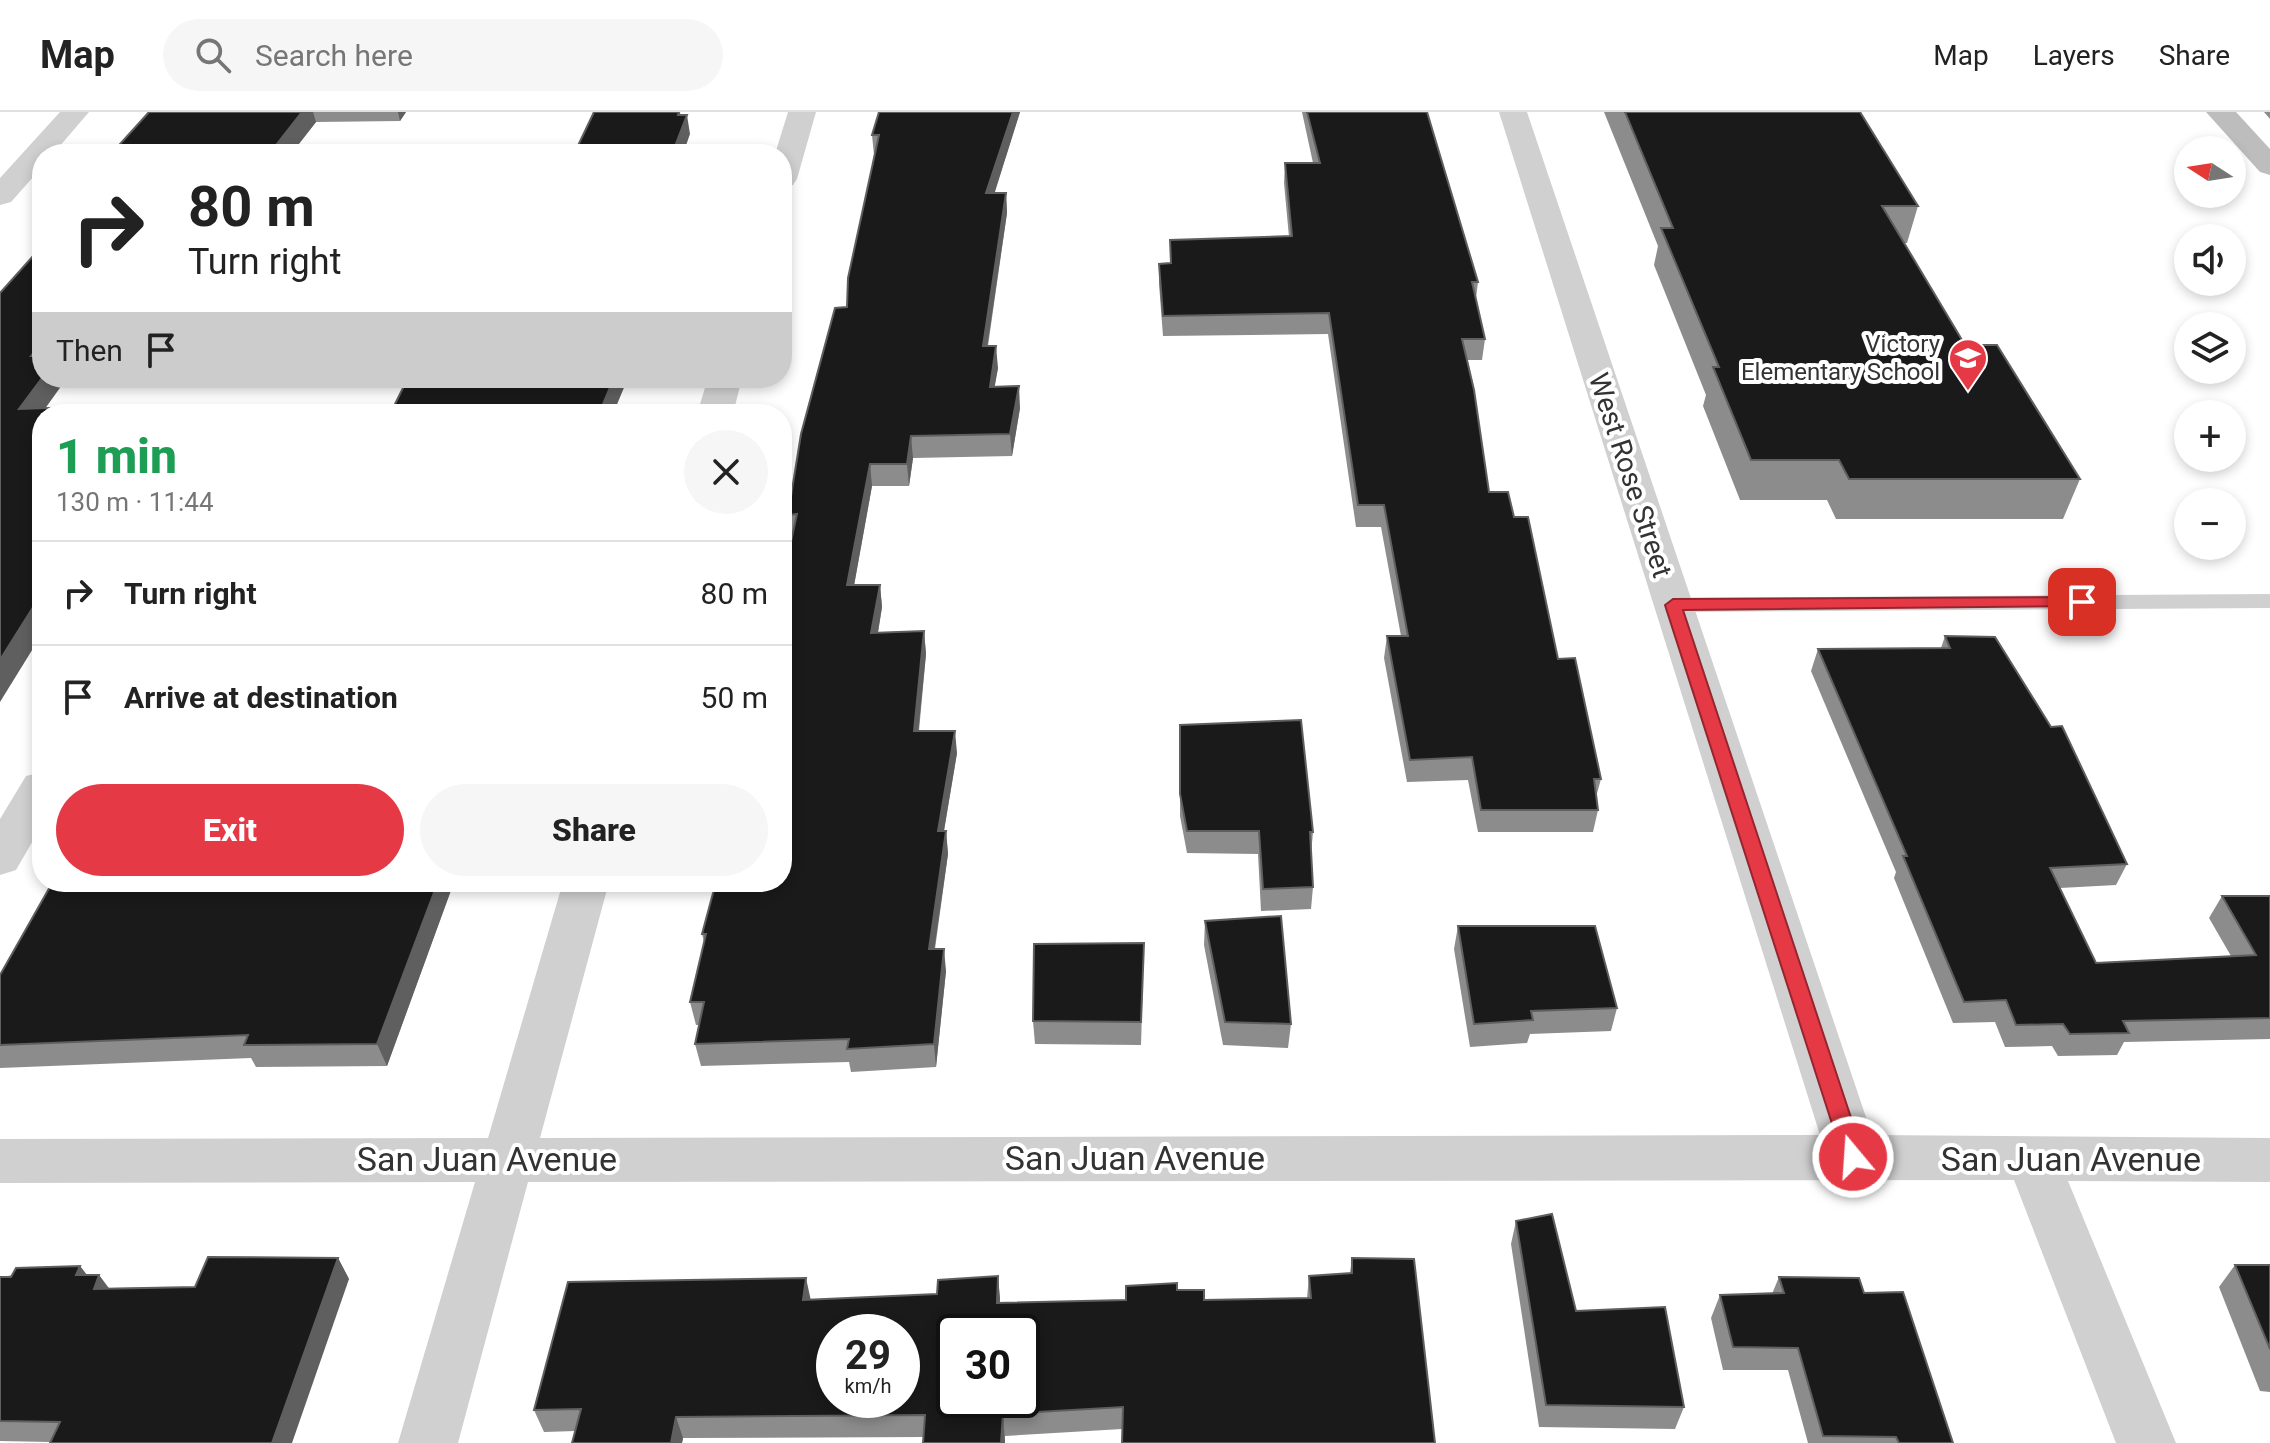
<!DOCTYPE html>
<meta charset="utf-8">
<style>
:root{--surface:#fff;--page:#f6f6f6;--text:#222;--muted:#767676;--line:#e0e0e0;--accent:#e63946}
body{margin:0;font-family:Roboto,sans-serif;background:var(--page);color:var(--text);height:100vh;display:flex;flex-direction:column;font-size:30px;white-space:nowrap}
*{box-sizing:border-box;margin:0}
p{font-size:26px;color:var(--muted)}
.icon{flex:none;width:44px;height:44px;fill:none;stroke:currentColor;stroke-width:2;stroke-linecap:round;stroke-linejoin:round}
.map{position:relative;flex:1;overflow:hidden}
.details{position:absolute;left:32px;top:292px;width:760px;height:488px;display:flex;flex-direction:column;background:var(--surface);border-radius:32px;box-shadow:0 4px 12px #0003}
.details>*{flex:none}
.top-card{position:absolute;left:32px;top:32px;width:760px;height:244px;border-radius:32px;box-shadow:0 4px 12px #0003;background:#fff;color:var(--text);overflow:hidden}
.needle{width:52px;rotate:282deg}
.controls{position:absolute;left:2174px;top:24px;display:grid;gap:16px}
.controls a{display:grid;place-items:center;width:72px;height:72px;border-radius:50%;background:var(--surface);box-shadow:0 4px 12px #0003;font-size:40px}
.speed{position:absolute;left:816px;top:1202px;display:flex;gap:16px;font-size:40px;font-weight:700;text-align:center}
.speed>*{display:grid;place-content:center;width:104px;height:104px;border-radius:50%;background:var(--surface);box-shadow:0 4px 12px #0003;line-height:1}
.speed small{font-size:20px;font-weight:400}
.speed .limit{border:4px solid #111;border-radius:12px;background:#fff;color:#111}
.pin{position:absolute;display:grid;place-items:center;width:68px;height:68px;color:#fff;margin:-34px;border-radius:16px;box-shadow:0 4px 12px #0006}
.me{position:absolute;width:88px;margin:-44px;rotate:342deg;stroke-linejoin:round;filter:drop-shadow(0 0 6px #0008)}
.turn{display:flex;align-items:center;gap:28px;height:168px;padding:0 24px;font-size:36px}
.turn .icon{width:104px;height:104px;stroke-width:2.5}
.turn b{display:block;font-size:56px;line-height:68px}
.then{display:flex;align-items:center;height:76px;padding:0 24px;background:#0003;gap:16px;font-size:30px}
.round{display:grid;place-items:center;flex:none;width:84px;height:84px;border-radius:42px;background:var(--page)}
.overview{display:flex;align-items:center;justify-content:space-between;height:136px;padding:0 24px}
h1{font-size:48px;font-weight:800;line-height:60px;color:#1e9e55}
.action{display:flex;gap:16px;margin-top:auto;padding:16px 24px}
.action a{flex:1;height:92px;border-radius:48px;background:var(--accent);color:#fff;font-size:32px;font-weight:800;line-height:92px;text-align:center}
.action a+a{background:var(--page);color:var(--text)}
ul{padding:0;list-style:none}
li{display:flex;align-items:center;gap:24px;height:104px;padding:0 24px;border-top:2px solid var(--line)}
li div{flex:1}
li b{display:block;font-size:30px}
li em{font-style:normal}
header{display:flex;align-items:center;gap:48px;box-sizing:border-box;height:112px;padding:0 40px;background:var(--surface);border-bottom:2px solid var(--line)}
header strong{font-size:38px}
nav{display:flex;gap:44px;margin-inline-start:auto;font-size:28px}
.search{width:560px;height:72px;background:var(--page);display:flex;align-items:center;gap:20px;box-sizing:border-box;padding:0 28px;border-radius:44px;color:var(--muted);font-size:30px}
.map>svg:first-child{display:block}
.lines{fill:none;stroke-linecap:round;stroke-linejoin:round}
.lane{fill:#d0d0d0;fill-rule:evenodd}
.street{fill:#d0d0d0;fill-rule:evenodd}
.secondary{fill:#bdbdbd;fill-rule:evenodd}
.wall{fill:#8c8c8c}
.shaded-wall{fill:#5f5f5f}
.building{fill:#1a1a1a;stroke:#5f5f5f;stroke-width:2;fill-rule:evenodd}
.route{fill:#e63946;stroke:#96252e;stroke-width:2}
.labels{text-anchor:middle;stroke-width:8;stroke-linejoin:round;paint-order:stroke}
.far-poi-label{font-size:24px;fill:#333;stroke:#fff;text-anchor:end}
.street-label{font-size:28px;fill:#333;stroke:#fff}
.near-street-label{font-size:34px;fill:#333;stroke:#fff}
</style>
<header>
<strong>Map</strong>
<div class="search"><svg class="icon" aria-label="search" viewBox="0 0 24 24"><circle cx="10" cy="10" r="6"/><path d="M15 15l6 6"/></svg>Search here</div>
<nav><a>Map</a><a>Layers</a><a>Share</a></nav>
</header>
<div class="map">
<svg width="2270" height="1331" viewBox="0 0 2270 1331">
<rect width="100%" height="100%" fill="#fff"/>
<g class="lines">
<!-- lane -->
<polygon class="lane" points="2270,482 2270,496 1673,500 1665,498 1661,493 1665,488 1673,486"/>
<!-- street -->
<g class="street">
<polygon points="60,0 89,0 53,42 42,42 42,55 11,90 0,93 0,66"/>
<polygon points="788,0 816,0 797,67 793,73 782,76 782,42 775,42"/>
<polygon points="1499,0 1527,0 1872,1023 2270,1026 2270,1070 2068,1069 2176,1331 2116,1331 2014,1068 528,1070 458,1331 398,1331 475,1070 0,1071 0,1027 488,1026 563,770 609,770 540,1026 1820,1023"/>
<polygon points="708,266 742,266 733,302 697,302"/>
<polygon points="42,660 42,713 16,758 0,763 0,707 26,664"/>
</g>
<!-- secondary -->
<polygon class="secondary" points="2206,0 2236,0 2270,37 2270,63 2260,60"/>
</g>
<!-- wall -->
<g class="wall">
<polygon points="149,0 406,0 400,9 316,10 291,42 111,42"/>
<polygon points="879,0 1020,0 994,81 1006,81 1007,101 988,234 998,256 994,275 1020,296 1012,344 913,346 909,374 872,374 854,473 880,473 882,495 878,521 924,519 926,542 919,619 957,641 944,719 946,719 948,742 935,837 946,859 936,955 851,960 849,950 701,954 695,932 699,913 696,913 690,890 704,830 702,822 782,770 792,425 788,403 847,195 874,43 872,23"/>
<polygon points="1302,0 1427,0 1478,170 1476,186 1485,227 1482,248 1467,248 1489,380 1514,405 1558,547 1601,667 1596,685 1598,698 1593,720 1478,720 1468,668 1407,670 1384,546 1387,524 1401,524 1381,415 1356,415 1328,222 1163,224 1159,172 1159,152 1170,151 1170,128 1289,125 1284,71 1285,51 1313,51"/>
<polygon points="1604,0 1860,0 1918,94 1907,131 1904,131 1965,233 2080,367 2063,407 1836,407 1827,388 1740,388 1703,294 1706,283 1654,153 1658,134"/>
<polygon points="2264,0 2270,0 2270,7"/>
<polygon points="1945,524 2127,752 2116,773 2060,776 2096,851 2231,844 2209,806 2222,784 2270,784 2270,927 2124,930 2117,943 2058,944 2052,934 2005,935 1995,910 1953,911 1894,766 1896,760 1811,559 1818,537 1941,536"/>
<polygon points="1180,613 1313,720 1311,742 1313,775 1311,797 1261,799 1258,742 1187,741 1180,704"/>
<polygon points="65,770 454,770 387,954 256,955 251,946 0,956 0,863"/>
<polygon points="1205,809 1291,912 1288,936 1223,933 1204,833"/>
<polygon points="1458,814 1617,896 1611,919 1530,922 1527,931 1470,935 1454,837"/>
<polygon points="1144,831 1141,933 1035,932 1033,909"/>
<polygon points="1516,1109 1576,1199 1684,1295 1675,1317 1539,1315 1511,1132"/>
<polygon points="338,1146 349,1167 50,1330 0,1329 0,1165 80,1154 87,1163 99,1163 109,1176 195,1175"/>
<polygon points="1352,1146 1414,1147 1122,1317 1005,1324 1005,1331 923,1331 923,1325 683,1326 682,1331 572,1331 575,1319 544,1320 534,1298 811,1188 937,1182 998,1164 1000,1191 1126,1188 1177,1178 1204,1188 1307,1186 1309,1164 1350,1161"/>
<polygon points="2235,1153 2270,1153 2270,1280 2260,1279 2219,1175"/>
<polygon points="1779,1165 1864,1181 1953,1331 1808,1331 1788,1258 1723,1258 1711,1206 1720,1183 1772,1182"/>
</g>
<!-- shaded-wall -->
<g class="shaded-wall">
<polygon points="302,0 313,0 316,10 291,42 269,42"/>
<polygon points="398,0 406,0 400,9"/>
<polygon points="680,0 682,16 687,3 690,22 683,42 672,42 678,3"/>
<polygon points="1013,0 1020,0 988,102 986,81"/>
<polygon points="1006,81 1007,101 984,256 983,234"/>
<polygon points="42,231 42,264 31,244"/>
<polygon points="996,234 998,256 991,296 990,275"/>
<polygon points="42,266 67,266 29,319 19,297"/>
<polygon points="614,266 628,266 613,302 599,302"/>
<polygon points="1019,274 1020,296 1012,344 1010,322"/>
<polygon points="78,295 81,302 72,302"/>
<polygon points="911,324 913,346 909,374 907,352"/>
<polygon points="870,352 872,374 850,496 847,473"/>
<polygon points="880,473 882,495 874,544 871,521"/>
<polygon points="42,482 42,522 0,590 0,548"/>
<polygon points="924,519 926,542 916,642 914,619"/>
<polygon points="955,619 957,641 940,742 938,719"/>
<polygon points="946,719 948,742 931,860 929,837"/>
<polygon points="438,770 454,770 387,954 377,932"/>
<polygon points="944,837 946,859 936,955 934,932"/>
<polygon points="338,1146 349,1167 292,1331 272,1331"/>
<polygon points="80,1154 95,1174 99,1163 114,1184 91,1184 76,1163"/>
<polygon points="998,1164 1000,1186 999,1214 997,1191"/>
<polygon points="806,1166 811,1189 803,1188"/>
<polygon points="1003,1302 1005,1331 1001,1331"/>
<polygon points="676,1305 683,1326 682,1331 671,1331"/>
</g>
<!-- building -->
<g class="building">
<polygon points="149,0 302,0 269,42 111,42"/>
<polygon points="594,0 679,0 678,3 687,3 672,42 574,42"/>
<polygon points="879,0 1013,0 986,81 1006,81 983,234 996,234 990,275 1019,274 1010,322 911,324 907,352 870,352 847,473 880,473 871,521 924,519 914,619 955,619 938,719 946,719 929,837 944,837 934,932 847,937 849,927 695,932 704,890 690,890 706,822 702,822 716,770 782,770 782,471 797,402 788,403 801,322 835,196 847,195 848,166 879,23 872,23"/>
<polygon points="1307,0 1427,0 1478,170 1472,170 1485,227 1462,227 1474,278 1489,380 1508,380 1514,405 1528,405 1558,547 1575,546 1601,667 1594,667 1598,698 1481,698 1472,645 1410,648 1387,524 1408,524 1384,393 1358,393 1329,201 1163,204 1159,152 1171,151 1170,128 1292,124 1285,51 1320,51"/>
<polygon points="1625,0 1860,0 1918,94 1882,94 1965,233 1997,233 2080,367 1849,367 1839,348 1751,348 1713,255 1719,255 1661,116 1673,116"/>
<polygon points="42,134 42,231 31,244 42,244 42,266 19,297 78,295 72,302 42,302 42,455 37,462 42,462 42,481 0,548 0,181"/>
<polygon points="530,266 614,266 599,302 318,302 320,299 392,298 407,268"/>
<polygon points="1945,524 1995,525 2051,615 2062,614 2127,752 2050,756 2096,851 2256,843 2222,784 2270,784 2270,906 2123,909 2129,921 2070,922 2063,912 2016,913 2006,888 1964,890 1903,744 1907,744 1818,537 1950,536"/>
<polygon points="1301,608 1313,720 1310,720 1313,775 1263,777 1259,719 1187,719 1180,682 1180,613"/>
<polygon points="65,770 438,770 377,932 244,933 248,923 0,933 0,863 51,773 64,772"/>
<polygon points="1281,804 1291,912 1225,910 1205,809"/>
<polygon points="1458,814 1595,814 1617,896 1531,899 1533,908 1474,912"/>
<polygon points="1144,831 1141,910 1033,909 1034,832"/>
<polygon points="1552,1102 1576,1199 1665,1195 1684,1295 1546,1293 1516,1109"/>
<polygon points="208,1145 338,1146 272,1331 50,1331 60,1310 0,1309 0,1165 11,1165 16,1156 80,1154 76,1163 99,1163 94,1177 195,1175"/>
<path d="M1352,1146L1414,1147L1435,1331H1122L1123,1295L1003,1302L1001,1331H923L925,1303L676,1305L671,1331H572L581,1297L534,1298L568,1170L806,1166L803,1188L937,1182L938,1168L998,1164L997,1191L1126,1188V1174L1177,1171V1178H1204V1188L1311,1186L1309,1164L1352,1161ZM834,1220H902V1288H834ZM954,1220H1022V1288H954Z"/>
<polygon points="2235,1153 2270,1153 2270,1237"/>
<polygon points="1779,1165 1859,1166 1864,1181 1903,1180 1953,1331 1899,1331 1896,1325 1823,1324 1798,1236 1733,1235 1720,1183 1784,1181"/>
</g>
<!-- route -->
<polygon class="route" points="2082,485 2090,490 2087,494 1683,498 1864,1045 1861,1052 1853,1054 1845,1052 1665,493 1673,487"/>
<!-- icons -->
<defs>
<symbol id="school-pin" viewBox="-11 -11 22 30"><path d="M0 17L-7.5 6A9.5 9.5 0 1 1 7.5 6Z" fill="#e63946" stroke="#fff"/><path d="M0-5L7-2L0 1L-7-2ZM-4 1L0 2.5L4 1V4Q0 6-4 4Z" fill="#fff"/></symbol>
</defs>
<g fill-rule="evenodd">
<use href="#school-pin" x="1946" y="224" width="44" height="60"/>
</g>
<g class="labels">
<!-- far-poi labels -->
<g class="far-poi-label">
<text x="1940" y="240">Victory<tspan x="1940" dy="28">Elementary School</tspan></text>
</g>
<!-- street labels -->
<g class="street-label">
<text transform="translate(1631 363) rotate(72)" y="10">West Rose Street</text>
</g>
<!-- near-street labels -->
<g class="near-street-label">
<text x="1135" y="1058">San Juan Avenue</text>
<text x="487" y="1059">San Juan Avenue</text>
<text x="2071" y="1059">San Juan Avenue</text>
</g>
</g>
</svg>
<div class="controls">
<a><svg class="needle" viewBox="-14 -14 28 28"><path d="M0-13l5 13h-10z" fill="#e53935"/><path d="M0 13l5-13h-10z" fill="#767676"/></svg></a>
<a><svg class="icon" aria-label="sound" viewBox="0 0 24 24"><path d="M4 9h4l5-4v14l-5-4H4zM17 9q2 3 0 6"/></svg></a>
<a><svg class="icon" aria-label="layers" viewBox="0 0 24 24"><path d="M12 4l9 5-9 5-9-5zM3 14l9 5 9-5"/></svg></a>
<a>+</a>
<a>−</a>
</div>
<div class="speed"><div>29<small>km/h</small></div><div class="limit">30</div></div>
<div class="pin" style="left:2082px;top:490px;background:#d93025"><svg class="icon" aria-label="arrive" viewBox="0 0 24 24"><path d="M6 21V4h12l-3 4 3 4H6"/></svg></div>
<svg class="me" style="left:1853px;top:1045px" viewBox="-20 -20 40 40"><circle r="17" fill="#e63946" stroke="#fff" stroke-width="3"/><path d="M0-11L8 9 0 5-8 9z" fill="#fff"/></svg>
<div class="top-card">
<div class="turn"><svg class="icon" aria-label="right" viewBox="0 0 24 24"><path d="M7 20v-9h11M14 6l5 5-5 5"/></svg><div><b>80 m</b>Turn right</div></div>
<div class="then">Then<svg class="icon" aria-label="arrive" viewBox="0 0 24 24"><path d="M6 21V4h12l-3 4 3 4H6"/></svg></div>
</div>
<section class="details">
<div class="overview"><div><h1>1 min</h1><p>130 m · 11:44</p></div><a class="round"><svg class="icon" aria-label="close" viewBox="0 0 24 24"><path d="M6 6l12 12M18 6L6 18"/></svg></a></div>
<ul>
<li><svg class="icon" aria-label="right" viewBox="0 0 24 24"><path d="M7 20v-9h11M14 6l5 5-5 5"/></svg><div><b>Turn right</b></div><em>80 m</em></li>
<li><svg class="icon" aria-label="arrive" viewBox="0 0 24 24"><path d="M6 21V4h12l-3 4 3 4H6"/></svg><div><b>Arrive at destination</b></div><em>50 m</em></li>
</ul>
<div class="action"><a>Exit</a><a>Share</a></div>
</section>
</div>
